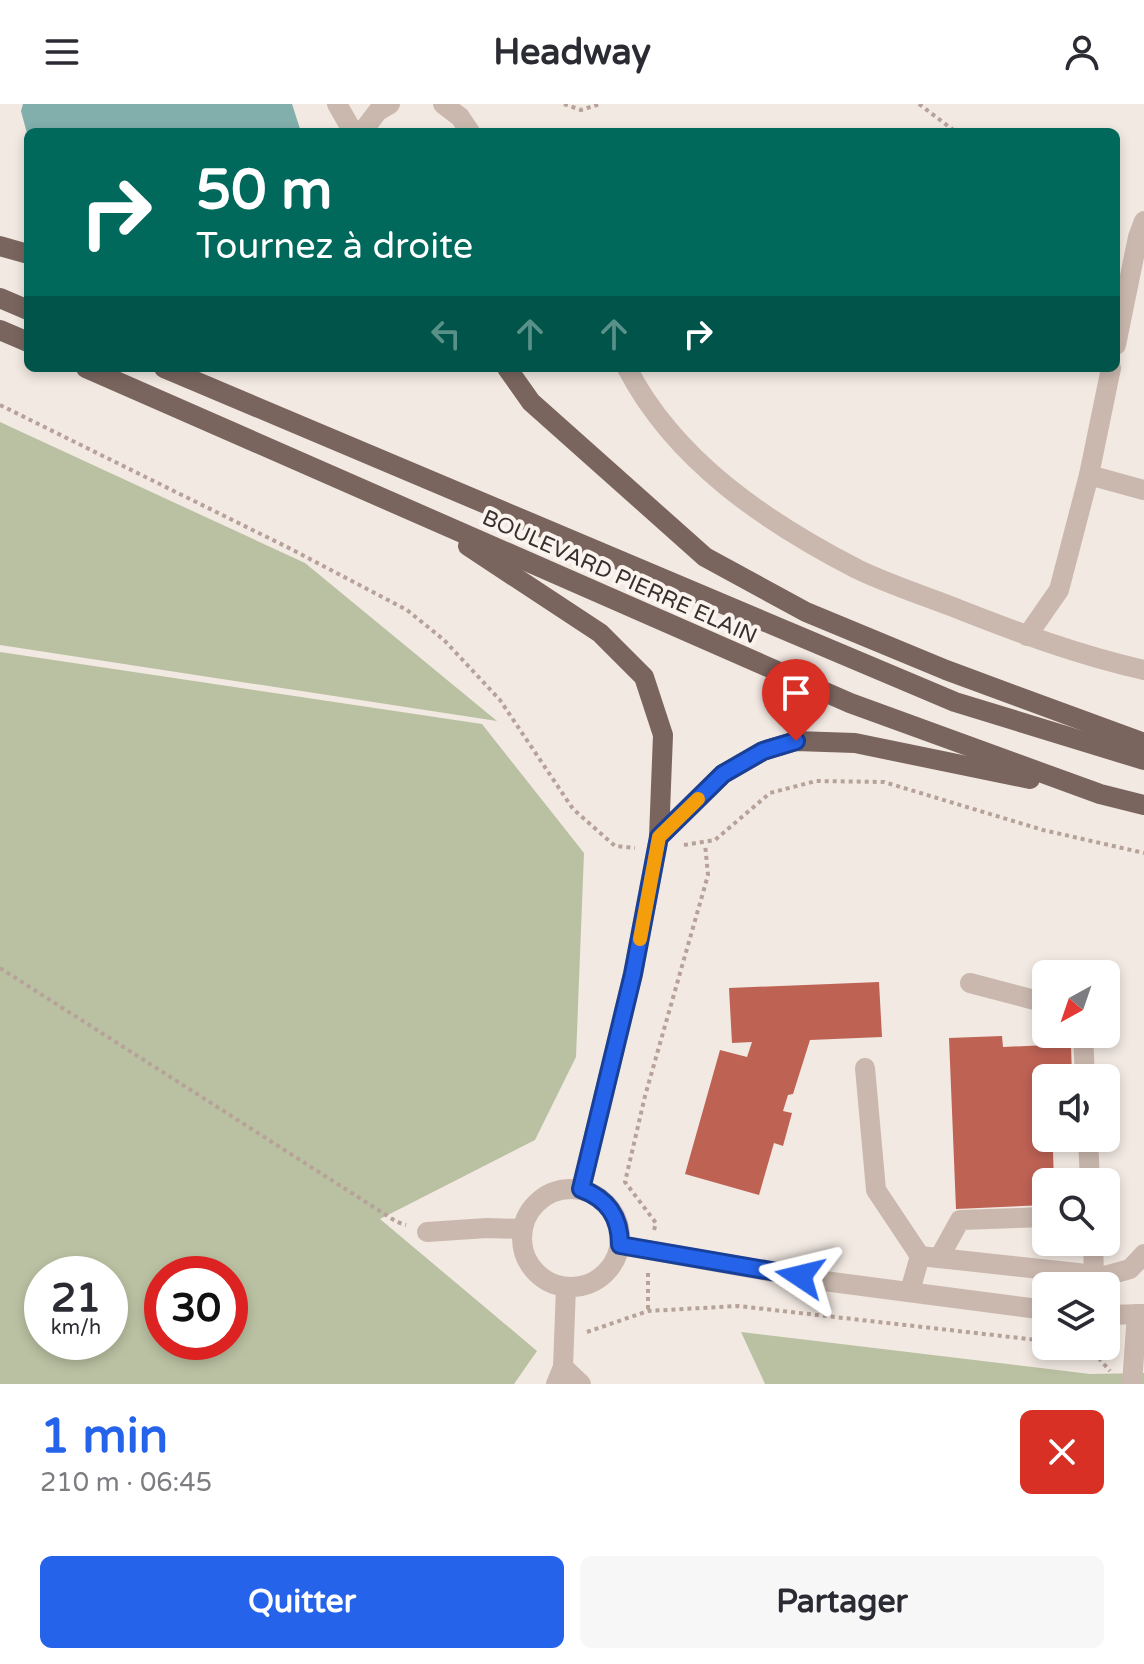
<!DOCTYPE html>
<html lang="fr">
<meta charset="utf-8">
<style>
:root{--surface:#fff;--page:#f7f7f7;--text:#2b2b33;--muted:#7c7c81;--accent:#2563eb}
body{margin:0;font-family:"Varela Round",sans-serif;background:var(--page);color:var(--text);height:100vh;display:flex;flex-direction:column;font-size:30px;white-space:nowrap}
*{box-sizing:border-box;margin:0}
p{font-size:26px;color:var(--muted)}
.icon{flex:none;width:44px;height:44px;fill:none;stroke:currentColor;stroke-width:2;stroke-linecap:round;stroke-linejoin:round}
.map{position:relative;height:1280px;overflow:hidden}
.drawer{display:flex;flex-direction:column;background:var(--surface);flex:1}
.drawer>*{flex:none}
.guide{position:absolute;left:24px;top:24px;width:1096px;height:244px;border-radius:12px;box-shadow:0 4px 12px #0003;background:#00695c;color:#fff;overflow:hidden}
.needle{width:52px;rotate:220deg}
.buttons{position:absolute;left:1032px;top:856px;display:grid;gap:16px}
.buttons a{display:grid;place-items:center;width:88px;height:88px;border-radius:12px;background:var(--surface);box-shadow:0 4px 12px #0003;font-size:40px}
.speed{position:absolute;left:24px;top:1152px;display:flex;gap:16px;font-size:40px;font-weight:700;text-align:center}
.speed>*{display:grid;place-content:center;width:104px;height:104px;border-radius:50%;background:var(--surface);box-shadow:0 4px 12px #0003;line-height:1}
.speed small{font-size:20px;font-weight:400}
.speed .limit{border:12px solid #d22;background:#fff;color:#111}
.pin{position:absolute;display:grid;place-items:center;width:68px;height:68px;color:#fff;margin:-82px -34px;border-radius:50% 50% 50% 0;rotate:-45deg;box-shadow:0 0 8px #0007}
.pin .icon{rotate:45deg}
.me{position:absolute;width:88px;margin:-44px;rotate:280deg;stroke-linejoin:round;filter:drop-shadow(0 0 6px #0008)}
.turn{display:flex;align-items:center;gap:28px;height:168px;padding:0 40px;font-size:36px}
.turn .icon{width:104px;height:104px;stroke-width:2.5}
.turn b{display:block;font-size:56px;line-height:68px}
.lanes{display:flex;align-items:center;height:76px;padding:0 40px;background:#0003;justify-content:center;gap:40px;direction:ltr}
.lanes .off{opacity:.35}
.round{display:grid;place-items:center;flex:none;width:84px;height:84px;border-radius:12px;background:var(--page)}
.summary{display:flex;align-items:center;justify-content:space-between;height:136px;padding:0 40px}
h1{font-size:48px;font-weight:800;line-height:60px;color:var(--accent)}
.primary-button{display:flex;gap:16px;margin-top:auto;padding:16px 40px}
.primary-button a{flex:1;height:92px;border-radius:12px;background:var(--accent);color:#fff;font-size:32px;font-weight:800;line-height:92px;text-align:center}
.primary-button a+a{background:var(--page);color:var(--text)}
header{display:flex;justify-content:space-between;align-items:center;height:104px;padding:0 40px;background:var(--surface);font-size:36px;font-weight:800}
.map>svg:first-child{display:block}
.green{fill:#bac1a2;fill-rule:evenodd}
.water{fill:#82aeab}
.building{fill:#be6254}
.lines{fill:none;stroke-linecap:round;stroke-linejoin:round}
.path{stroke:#b6a298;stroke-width:4;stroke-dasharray:4 4;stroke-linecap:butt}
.minor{stroke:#cab8ae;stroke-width:20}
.major{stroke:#7a655e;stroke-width:20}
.route-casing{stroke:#184099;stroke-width:20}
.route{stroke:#2563eb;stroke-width:14}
.slow{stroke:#f59e0b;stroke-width:14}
.labels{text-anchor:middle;stroke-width:8;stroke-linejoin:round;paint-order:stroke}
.street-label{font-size:22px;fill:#392f2c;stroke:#faf3ee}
</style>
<header><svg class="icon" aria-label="menu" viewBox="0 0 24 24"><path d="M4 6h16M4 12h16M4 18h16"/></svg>Headway<svg class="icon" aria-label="person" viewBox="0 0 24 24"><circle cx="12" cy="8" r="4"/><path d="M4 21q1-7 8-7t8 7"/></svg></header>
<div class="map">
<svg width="1144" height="1280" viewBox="0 0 1144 1280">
<rect width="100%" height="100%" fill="#f2e9e2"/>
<!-- green -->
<g class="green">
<polygon points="0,318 305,459 497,617 0,541"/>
<path d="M0,548L482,620L584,749L576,953L535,1036L380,1115L537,1247L514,1280H0ZM42,1170H110V1238H42ZM162,1170H230V1238H162Z"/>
<polygon points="741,1228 1090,1270 1144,1269 1144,1280 765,1280"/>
</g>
<!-- water -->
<polygon class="water" points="23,0 292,0 301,28 28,28 28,33 21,7"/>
<!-- building -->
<g class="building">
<polygon points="879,878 882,933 810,936 793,990 788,991 783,1007 792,1009 783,1042 774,1039 759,1091 685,1070 720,946 747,953 752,938 732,939 729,884"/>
<polygon points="1002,932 1003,943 1071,940 1072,974 1046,974 1046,1034 1074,1034 1075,1047 1053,1047 1054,1078 1046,1078 1046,1101 956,1105 949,934"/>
</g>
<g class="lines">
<!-- path -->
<g class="path">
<polyline points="564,0 581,6 600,0"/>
<polyline points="919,0 956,28"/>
<polyline points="0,301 289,444 407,506 444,536 500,596 573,705 615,742 635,744"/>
<polyline points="684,741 715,736 770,689 816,677 884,678 1043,726 1144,749"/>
<polyline points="0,864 397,1118 406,1121"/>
<polyline points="654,1126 656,1119 625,1078 645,992 708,771 705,740"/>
<polyline points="648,1169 648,1207"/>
<polyline points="587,1228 648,1207 738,1202 1046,1237"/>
<polyline points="1088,1242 1110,1267"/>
</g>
<!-- minor -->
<g class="minor">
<polyline points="337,0 353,28"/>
<polyline points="443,0 460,13 470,28"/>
<polyline points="362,28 378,7 390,0"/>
<polyline points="1116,241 1138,133 1144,117"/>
<path d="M627,264C675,357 766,418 857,465C888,480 922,491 953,503C1016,528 1078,551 1144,566"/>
<polyline points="1111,264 1089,371 1144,386"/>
<polyline points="1027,532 1059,486 1089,371"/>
<polyline points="970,879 1046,899"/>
<polyline points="1083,930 1085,974"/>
<polyline points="865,964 876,1086 920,1152 910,1187"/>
<polyline points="1088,1034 1090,1078"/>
<circle cx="571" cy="1134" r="49"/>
<polyline points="581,1085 633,870 659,733"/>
<polyline points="427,1128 487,1124 522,1125"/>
<polyline points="1093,1138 1094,1171"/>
<polyline points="620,1141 824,1177 1046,1206"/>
<polyline points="920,1152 1105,1172 1130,1165 1144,1150"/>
<polyline points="939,1154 960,1116 1046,1113"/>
<polyline points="1106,1211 1144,1210"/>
<polyline points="563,1263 581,1280"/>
<polyline points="556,1280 563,1263 566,1183"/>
<polyline points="1132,1280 1137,1210"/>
</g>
<!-- major -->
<g class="major">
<polyline points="0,142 28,150"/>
<polyline points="0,194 28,206"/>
<polyline points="0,226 28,238"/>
<polyline points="86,264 850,599 1100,690 1144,701"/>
<polyline points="164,264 955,598 1144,656"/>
<polyline points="507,264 531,298 705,453 806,508 946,566 1144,639"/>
<polyline points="468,442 600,529 644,573 663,631 659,733"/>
<polyline points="659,733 723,670 763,647 796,637 855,639 1030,675"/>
</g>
</g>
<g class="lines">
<defs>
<path id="route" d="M796,637L763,647L723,670L659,733L633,870L581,1085C608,1095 620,1113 620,1141L800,1172"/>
</defs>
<!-- route casing -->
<use href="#route" class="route-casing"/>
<!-- route -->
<use href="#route" class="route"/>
<!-- slow -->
<polyline class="slow" points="640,835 659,733 698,695"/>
</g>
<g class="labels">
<!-- street labels -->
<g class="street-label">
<text transform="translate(620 472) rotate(24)" y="8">BOULEVARD PIERRE ELAIN</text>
</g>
</g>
</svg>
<div class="buttons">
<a><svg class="needle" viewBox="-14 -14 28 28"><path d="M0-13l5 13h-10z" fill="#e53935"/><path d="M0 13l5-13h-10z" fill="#7c7c81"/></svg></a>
<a><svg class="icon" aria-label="sound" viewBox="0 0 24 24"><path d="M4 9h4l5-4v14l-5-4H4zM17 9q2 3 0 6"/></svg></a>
<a><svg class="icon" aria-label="search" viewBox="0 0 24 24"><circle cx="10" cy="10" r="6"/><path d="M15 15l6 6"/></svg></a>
<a><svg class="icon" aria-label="layers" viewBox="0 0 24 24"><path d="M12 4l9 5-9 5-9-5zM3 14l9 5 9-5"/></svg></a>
</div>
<div class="speed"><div>21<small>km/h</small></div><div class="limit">30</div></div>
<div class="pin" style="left:796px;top:637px;background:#d93025"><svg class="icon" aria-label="arrive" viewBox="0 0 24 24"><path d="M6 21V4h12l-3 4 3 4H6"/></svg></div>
<svg class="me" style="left:800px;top:1172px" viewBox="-20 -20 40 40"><path d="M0-17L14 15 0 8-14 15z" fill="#2563eb" stroke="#fff" stroke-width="4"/></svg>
<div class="guide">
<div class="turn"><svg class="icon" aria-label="right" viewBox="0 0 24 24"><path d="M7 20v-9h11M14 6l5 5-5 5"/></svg><div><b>50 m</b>Tournez à droite</div></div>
<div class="lanes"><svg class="icon off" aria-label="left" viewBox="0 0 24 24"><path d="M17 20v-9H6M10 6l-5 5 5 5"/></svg><svg class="icon off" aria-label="ahead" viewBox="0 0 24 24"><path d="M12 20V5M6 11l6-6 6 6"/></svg><svg class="icon off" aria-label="ahead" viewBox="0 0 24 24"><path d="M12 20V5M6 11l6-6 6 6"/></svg><svg class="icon" aria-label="right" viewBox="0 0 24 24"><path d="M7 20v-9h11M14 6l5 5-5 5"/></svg></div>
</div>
</div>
<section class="drawer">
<div class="summary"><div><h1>1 min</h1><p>210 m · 06:45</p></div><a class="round" style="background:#d93025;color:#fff"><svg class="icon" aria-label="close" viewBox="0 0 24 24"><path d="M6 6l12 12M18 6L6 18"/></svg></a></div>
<div class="primary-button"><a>Quitter</a><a>Partager</a></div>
</section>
